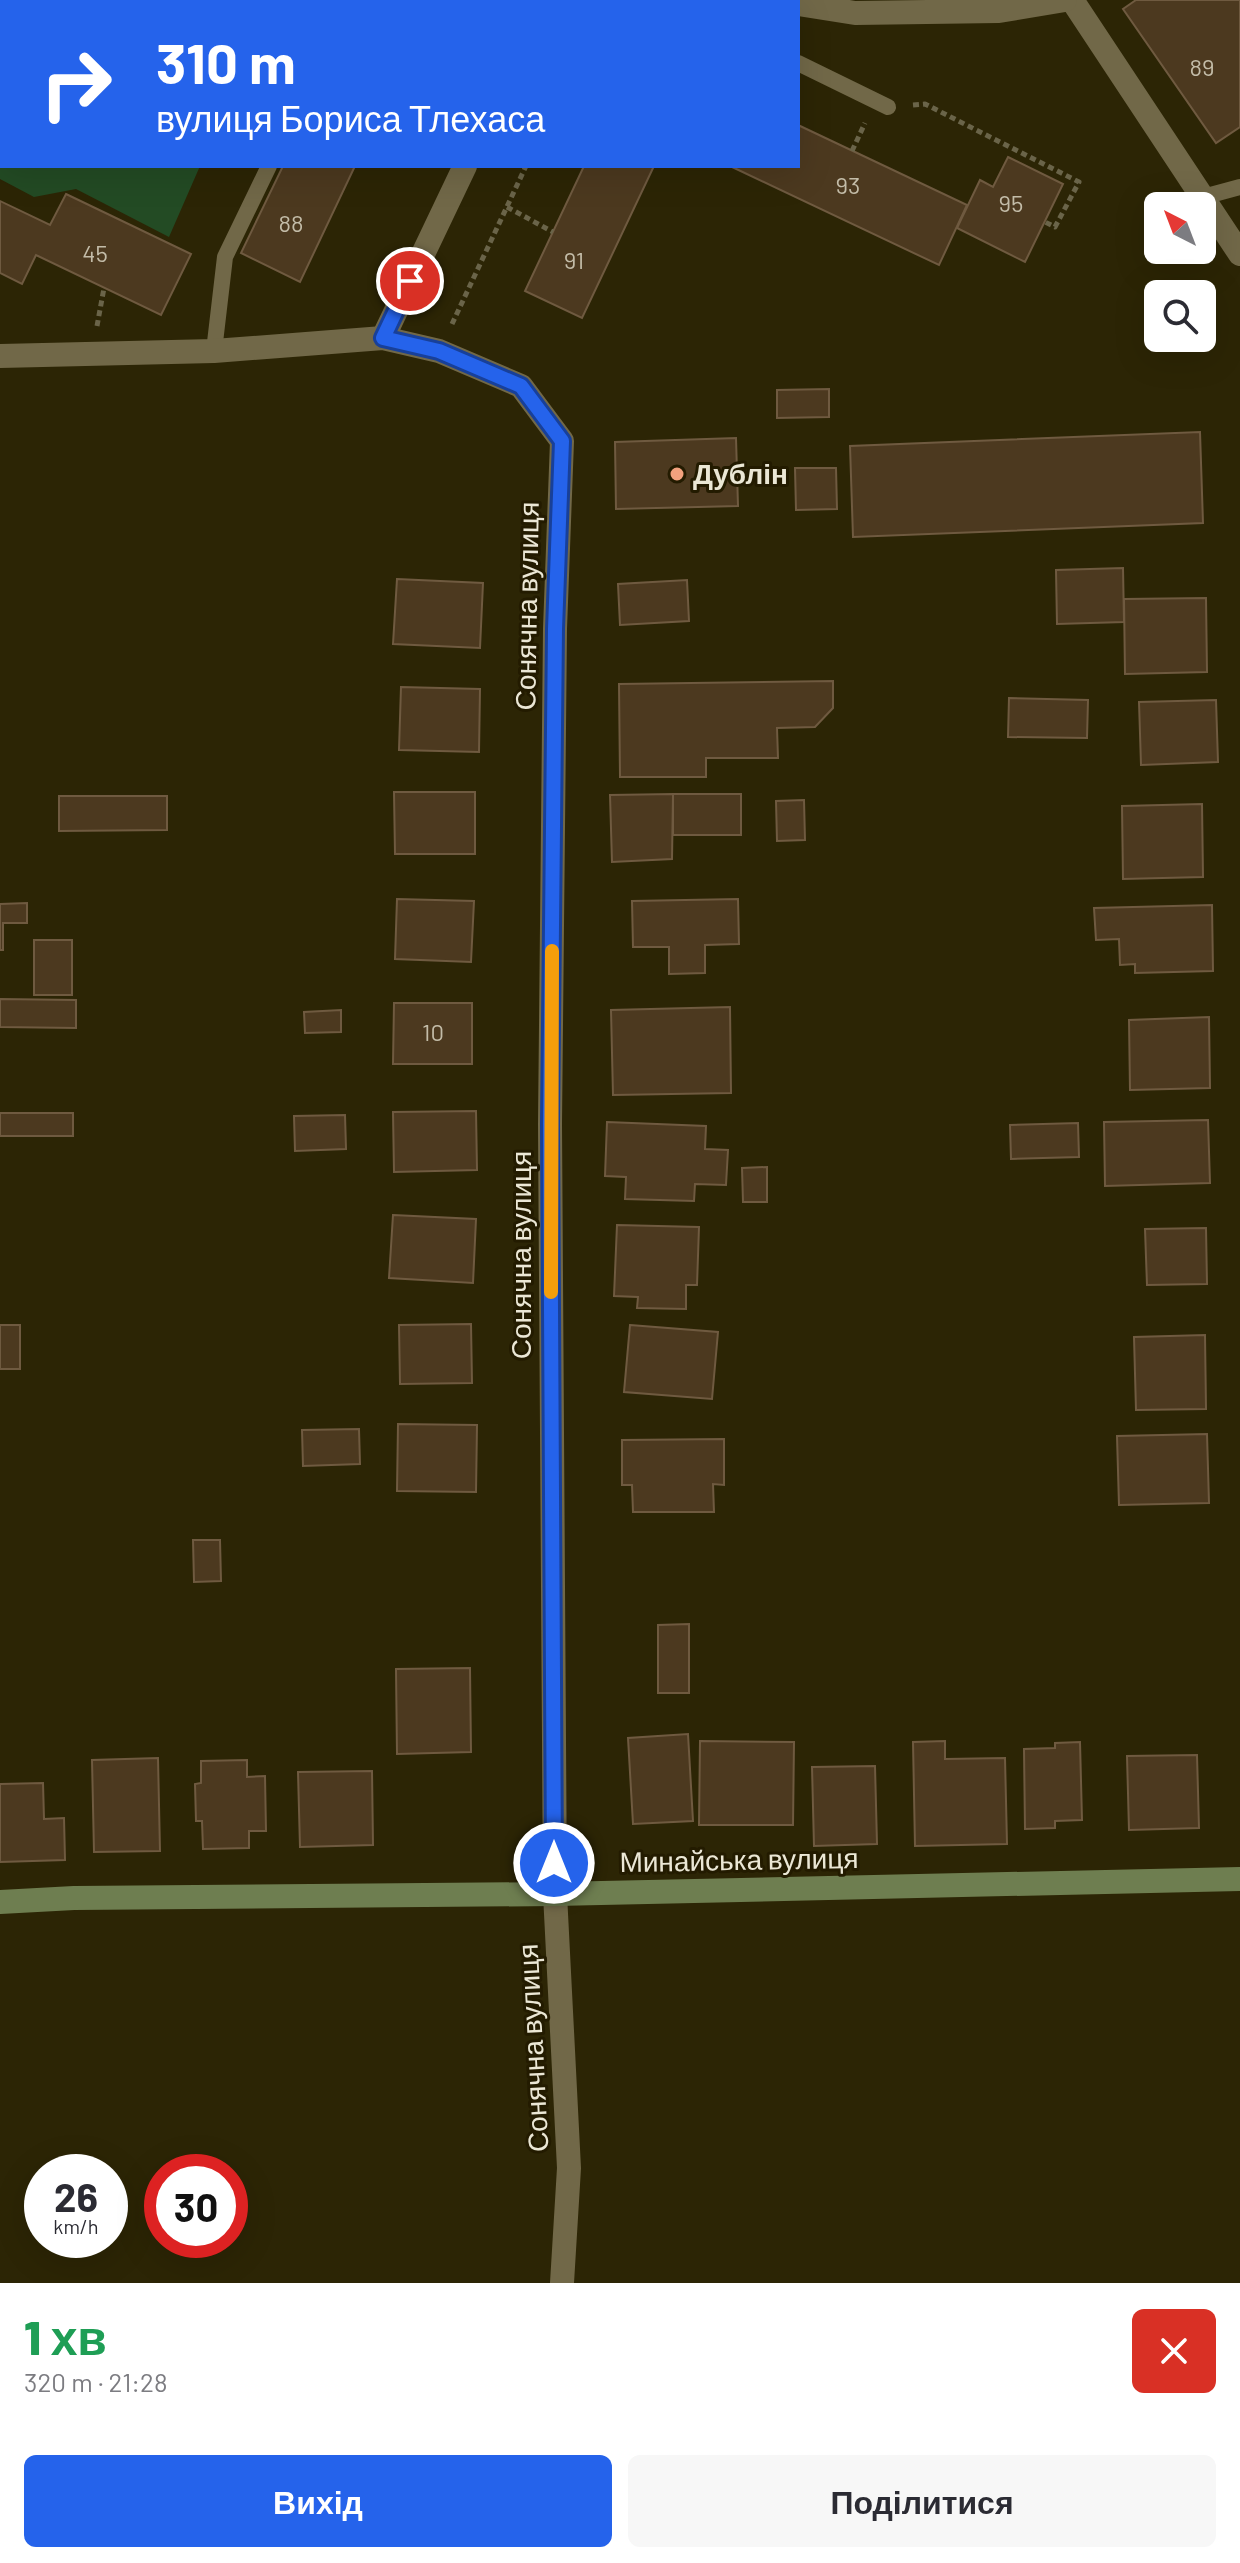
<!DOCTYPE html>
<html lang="uk">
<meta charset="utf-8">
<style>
:root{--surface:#fff;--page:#f7f7f7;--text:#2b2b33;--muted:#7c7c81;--accent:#2563eb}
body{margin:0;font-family:Barlow,sans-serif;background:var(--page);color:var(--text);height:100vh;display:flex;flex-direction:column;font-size:30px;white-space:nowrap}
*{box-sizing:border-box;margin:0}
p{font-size:26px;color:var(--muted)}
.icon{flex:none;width:44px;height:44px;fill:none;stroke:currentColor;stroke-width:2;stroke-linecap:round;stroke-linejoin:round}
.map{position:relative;height:2283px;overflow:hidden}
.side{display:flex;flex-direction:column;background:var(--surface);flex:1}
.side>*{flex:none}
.banner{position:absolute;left:0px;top:0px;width:800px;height:168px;box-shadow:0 8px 32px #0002;background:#2563eb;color:#fff;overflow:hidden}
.needle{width:52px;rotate:318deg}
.fabs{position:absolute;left:1144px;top:192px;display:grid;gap:16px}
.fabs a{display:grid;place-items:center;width:72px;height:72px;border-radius:12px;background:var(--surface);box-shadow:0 8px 32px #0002;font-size:40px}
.speed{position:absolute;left:24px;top:2154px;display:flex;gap:16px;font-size:40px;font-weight:700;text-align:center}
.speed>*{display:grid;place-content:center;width:104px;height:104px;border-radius:50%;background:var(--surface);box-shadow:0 8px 32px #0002;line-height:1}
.speed small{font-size:20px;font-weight:400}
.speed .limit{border:12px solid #d22;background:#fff;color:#111}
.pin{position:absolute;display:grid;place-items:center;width:68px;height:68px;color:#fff;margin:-34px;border:4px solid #fff;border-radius:50%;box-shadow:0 2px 8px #0007}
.me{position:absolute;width:88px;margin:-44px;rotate:0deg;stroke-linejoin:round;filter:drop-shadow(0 0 6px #0008)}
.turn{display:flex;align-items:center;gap:28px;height:168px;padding:0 24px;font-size:36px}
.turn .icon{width:104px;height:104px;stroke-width:2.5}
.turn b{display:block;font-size:56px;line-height:68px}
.round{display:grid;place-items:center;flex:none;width:84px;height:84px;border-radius:12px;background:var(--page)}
.overview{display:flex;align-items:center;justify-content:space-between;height:136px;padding:0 24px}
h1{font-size:48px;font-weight:800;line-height:60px;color:#1e9e55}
.cta{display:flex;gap:16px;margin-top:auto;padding:16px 24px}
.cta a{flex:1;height:92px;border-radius:12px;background:var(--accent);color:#fff;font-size:32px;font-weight:800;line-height:92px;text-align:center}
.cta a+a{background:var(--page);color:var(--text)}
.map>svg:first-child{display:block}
.green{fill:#234b24}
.building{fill:#4c391f;stroke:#6f5a40;stroke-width:2}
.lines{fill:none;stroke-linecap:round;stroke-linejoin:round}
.path{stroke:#6a6449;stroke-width:5;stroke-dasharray:6 4;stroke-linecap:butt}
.lane{stroke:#716848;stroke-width:16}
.street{stroke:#716848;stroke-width:24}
.secondary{stroke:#6e7e50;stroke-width:24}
.route-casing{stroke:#184099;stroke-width:20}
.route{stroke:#2563eb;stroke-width:14}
.slow{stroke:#f59e0b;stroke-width:14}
.poi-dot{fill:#f2a17e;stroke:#231b00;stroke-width:3}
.labels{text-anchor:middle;stroke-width:6;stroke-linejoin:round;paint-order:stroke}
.number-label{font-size:24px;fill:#c3bca8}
.poi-label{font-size:28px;font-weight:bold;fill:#ebe7d5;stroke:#231b00;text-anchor:start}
.street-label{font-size:28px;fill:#ebe7d5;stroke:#231b00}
</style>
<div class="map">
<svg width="1240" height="2283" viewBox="0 0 1240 2283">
<rect width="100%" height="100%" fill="#2c2505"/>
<!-- green -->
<polygon class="green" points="0,0 176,0 176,2 2,2 2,166 200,166 169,237 76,189 34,197 0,179"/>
<!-- building -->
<g class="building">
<polygon points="1136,0 1240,0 1240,127 1216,143 1123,9"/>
<polygon points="798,125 967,205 939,265 730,166 798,166"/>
<polygon points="1008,157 1063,184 1025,262 957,228 980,180 993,187"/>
<polygon points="283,166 355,166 300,282 241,253"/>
<polygon points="584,166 654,166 582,318 525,291"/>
<polygon points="66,194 191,254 161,315 36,255 22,284 0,273 0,201 50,225"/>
<polygon points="829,389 829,417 777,418 777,390"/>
<polygon points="1200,432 1203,523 853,537 850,446"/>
<polygon points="736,438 738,506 616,509 615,442"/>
<polygon points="795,468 836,468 837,509 796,510"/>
<polygon points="1123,568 1124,622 1057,624 1056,570"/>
<polygon points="397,579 483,583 480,648 393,644"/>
<polygon points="687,580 689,621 620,625 618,584"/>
<polygon points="1206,598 1207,672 1125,674 1124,599"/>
<polygon points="833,681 833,708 815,727 777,728 778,758 706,758 706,777 620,777 619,684"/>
<polygon points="401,687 480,689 479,752 399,750"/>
<polygon points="1009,698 1088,700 1087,738 1008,737"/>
<polygon points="1216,700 1218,762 1141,765 1139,702"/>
<polygon points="394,792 475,792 475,854 395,854"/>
<polygon points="673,794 672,859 612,862 610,795"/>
<rect x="673" y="794" width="68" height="41"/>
<polygon points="59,796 167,796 167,830 59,831"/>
<polygon points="804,800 805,840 777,841 776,801"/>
<polygon points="1202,804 1203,877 1123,879 1122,806"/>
<polygon points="397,899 474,901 471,962 395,959"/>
<polygon points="738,899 739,944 705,945 705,973 669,974 669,947 633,947 632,901"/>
<polygon points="27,903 27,923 3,923 3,950 0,950 0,904"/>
<polygon points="1212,905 1213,971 1135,973 1135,964 1120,965 1119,939 1096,940 1094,908"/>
<rect x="34" y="940" width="38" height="55"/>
<polygon points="0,999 76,1000 76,1028 0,1027"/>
<polygon points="394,1003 472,1003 472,1064 393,1064"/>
<polygon points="730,1007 731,1093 613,1095 611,1010"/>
<polygon points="341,1010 341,1032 305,1033 304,1012"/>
<polygon points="1209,1017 1210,1088 1130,1090 1129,1020"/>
<polygon points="476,1111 477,1170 394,1172 393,1112"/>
<rect x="0" y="1113" width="73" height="23"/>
<polygon points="345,1115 346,1149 295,1151 294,1116"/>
<polygon points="1208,1120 1210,1183 1105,1186 1104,1122"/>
<polygon points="607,1122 706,1126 705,1149 728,1150 726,1185 695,1184 694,1201 625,1199 626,1177 605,1176"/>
<polygon points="1078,1123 1079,1157 1011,1159 1010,1125"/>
<polygon points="767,1167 767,1202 743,1202 742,1168"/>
<polygon points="393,1215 476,1219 473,1283 389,1278"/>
<polygon points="617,1225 699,1227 697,1285 686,1285 686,1309 637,1308 638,1297 614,1296"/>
<polygon points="1206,1228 1207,1284 1147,1285 1145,1229"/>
<polygon points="471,1324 472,1383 400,1384 399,1325"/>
<rect x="0" y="1325" width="20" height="44"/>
<polygon points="630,1325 718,1332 712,1399 624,1392"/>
<polygon points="1205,1335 1206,1409 1136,1410 1134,1337"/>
<polygon points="398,1424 477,1425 476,1492 397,1491"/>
<polygon points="359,1429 360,1464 303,1466 302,1430"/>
<polygon points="1207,1434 1209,1503 1119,1505 1117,1436"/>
<polygon points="724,1439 724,1485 713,1484 714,1512 633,1512 632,1485 622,1485 622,1440"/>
<polygon points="193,1540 220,1540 221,1581 194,1582"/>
<polygon points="689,1624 689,1693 658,1693 658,1625"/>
<polygon points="470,1668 471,1752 397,1754 396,1669"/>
<polygon points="688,1734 693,1821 633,1824 628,1738"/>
<polygon points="700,1741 794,1742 793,1825 699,1825"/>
<polygon points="945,1741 945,1759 1005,1758 1007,1844 915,1846 913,1742"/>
<polygon points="1080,1742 1082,1820 1055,1821 1055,1828 1025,1829 1024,1749 1055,1748 1055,1743"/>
<polygon points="1197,1755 1199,1828 1129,1830 1127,1756"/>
<polygon points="158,1758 160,1851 94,1852 92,1760"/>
<polygon points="247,1760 247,1777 265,1776 266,1831 249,1831 249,1848 203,1849 202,1821 196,1821 195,1784 201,1783 201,1761"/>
<polygon points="875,1766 877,1844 814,1846 812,1767"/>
<polygon points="372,1771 373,1845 300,1847 298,1772"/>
<polygon points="43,1783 44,1819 64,1818 65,1860 0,1862 0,1784"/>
</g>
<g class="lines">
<!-- path -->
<g class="path">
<polyline points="333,2 334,0"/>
<polyline points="415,2 420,0"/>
<polyline points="603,2 604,0"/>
<polyline points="913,105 925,104 1079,182 1055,227 1045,222"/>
<polyline points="0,124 2,124"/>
<polyline points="852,151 865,123"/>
<polyline points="507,207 553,232"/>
<polyline points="452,324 526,166"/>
<polyline points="97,326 104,288"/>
</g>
<!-- lane -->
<g class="lane">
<polyline points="284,0 288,2"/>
<polyline points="665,0 670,2"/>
<polyline points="798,63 888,107"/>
<polyline points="1203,197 1240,187"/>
<polyline points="214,351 225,257 269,166"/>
</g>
<!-- street -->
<g class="street">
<polyline points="1072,0 1240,254"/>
<polyline points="543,2 544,0"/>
<polyline points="798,4 855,13 999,11 1065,0"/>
<polyline points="383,338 465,166"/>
<polyline points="0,356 214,351 383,338 439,351 521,386 562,441 555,629 550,1124 555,1894 569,2168 562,2283"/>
</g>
<!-- secondary -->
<polyline class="secondary" points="0,1902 74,1898 555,1894 1240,1879"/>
</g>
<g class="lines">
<defs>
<polyline id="route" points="410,281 383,338 439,351 521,386 562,441 555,629 550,1124 554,1863"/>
</defs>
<!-- route casing -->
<use href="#route" class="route-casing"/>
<!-- route -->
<use href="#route" class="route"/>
<!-- slow -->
<polyline class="slow" points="551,1292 552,951"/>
</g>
<!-- markers -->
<circle class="poi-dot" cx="677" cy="474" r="8"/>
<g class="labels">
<!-- number labels -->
<g class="number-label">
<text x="1202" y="76">89</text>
<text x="848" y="194">93</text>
<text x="1011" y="212">95</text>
<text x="291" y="232">88</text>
<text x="95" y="262">45</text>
<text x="574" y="269">91</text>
<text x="433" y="1041">10</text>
</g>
<!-- poi labels -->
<g class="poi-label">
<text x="693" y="484">Дублін</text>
</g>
<!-- street labels -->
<g class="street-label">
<text transform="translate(527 606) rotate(-89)" y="10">Сонячна вулиця</text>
<text transform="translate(521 1255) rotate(-90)" y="10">Сонячна вулиця</text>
<text transform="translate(739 1860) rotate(-1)" y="10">Минайська вулиця</text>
<text transform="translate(533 2048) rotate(-93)" y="10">Сонячна вулиця</text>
</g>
</g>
</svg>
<div class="fabs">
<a><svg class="needle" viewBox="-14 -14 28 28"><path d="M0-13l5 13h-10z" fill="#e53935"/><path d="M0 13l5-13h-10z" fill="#7c7c81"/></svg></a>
<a><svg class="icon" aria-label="search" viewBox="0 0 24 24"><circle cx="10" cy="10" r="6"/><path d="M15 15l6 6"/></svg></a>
</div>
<div class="speed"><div>26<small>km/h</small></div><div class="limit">30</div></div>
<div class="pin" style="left:410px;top:281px;background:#d93025"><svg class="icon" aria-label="arrive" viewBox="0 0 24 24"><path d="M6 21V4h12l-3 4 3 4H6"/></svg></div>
<svg class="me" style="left:554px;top:1863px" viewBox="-20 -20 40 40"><circle r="17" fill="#2563eb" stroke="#fff" stroke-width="3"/><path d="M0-11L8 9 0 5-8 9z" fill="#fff"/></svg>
<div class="banner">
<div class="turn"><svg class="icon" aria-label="right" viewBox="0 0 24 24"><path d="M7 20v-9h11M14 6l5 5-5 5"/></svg><div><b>310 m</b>вулиця Бориса Тлехаса</div></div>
</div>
</div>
<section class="side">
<div class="overview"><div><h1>1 хв</h1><p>320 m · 21:28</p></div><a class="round" style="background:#d93025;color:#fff"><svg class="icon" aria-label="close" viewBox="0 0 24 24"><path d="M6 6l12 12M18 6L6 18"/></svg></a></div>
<div class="cta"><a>Вихід</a><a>Поділитися</a></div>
</section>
